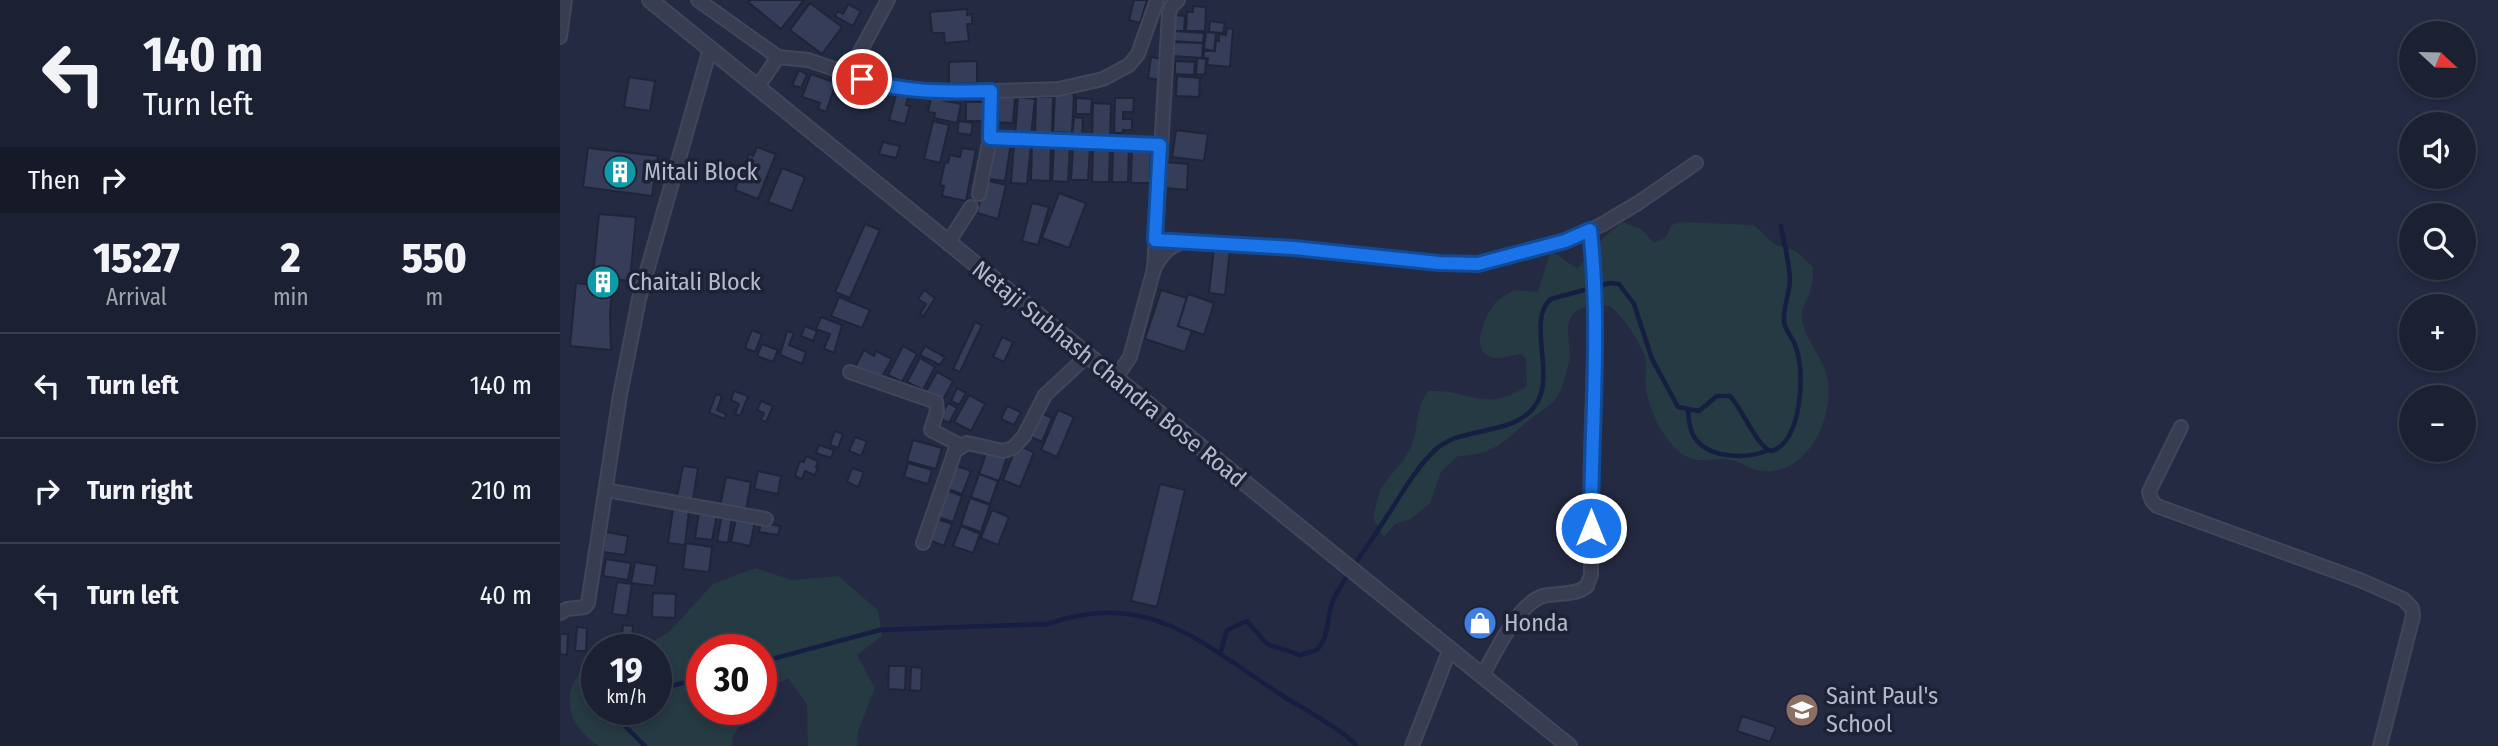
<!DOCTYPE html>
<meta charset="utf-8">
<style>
:root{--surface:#1b2032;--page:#24283a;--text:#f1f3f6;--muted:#a0a3ac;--line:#393e4d}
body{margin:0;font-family:"Fira Sans Condensed",sans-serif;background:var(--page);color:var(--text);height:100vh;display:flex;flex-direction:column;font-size:26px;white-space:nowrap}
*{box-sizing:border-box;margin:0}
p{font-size:23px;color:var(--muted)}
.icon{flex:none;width:38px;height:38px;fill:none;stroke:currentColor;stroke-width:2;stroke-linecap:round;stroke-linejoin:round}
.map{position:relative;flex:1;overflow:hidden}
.panel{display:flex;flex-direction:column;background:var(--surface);width:560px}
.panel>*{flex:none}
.guide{background:#1b2032;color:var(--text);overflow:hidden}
.needle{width:46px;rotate:112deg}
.buttons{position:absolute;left:1839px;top:21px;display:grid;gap:14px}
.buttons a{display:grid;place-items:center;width:77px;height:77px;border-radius:50%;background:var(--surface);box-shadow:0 4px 10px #0003,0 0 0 2px var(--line);font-size:35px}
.speed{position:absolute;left:21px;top:634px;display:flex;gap:14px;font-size:35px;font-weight:700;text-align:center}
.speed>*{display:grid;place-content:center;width:91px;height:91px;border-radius:50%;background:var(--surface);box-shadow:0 4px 10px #0003,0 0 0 2px var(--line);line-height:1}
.speed small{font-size:18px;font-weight:400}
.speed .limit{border:10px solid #d22;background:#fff;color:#111}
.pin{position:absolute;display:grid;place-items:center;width:60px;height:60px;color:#fff;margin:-30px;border:4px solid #fff;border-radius:50%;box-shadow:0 2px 7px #0007}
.me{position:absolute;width:77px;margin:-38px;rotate:0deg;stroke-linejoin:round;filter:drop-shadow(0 0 5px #0008)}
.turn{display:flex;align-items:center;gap:24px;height:147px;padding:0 28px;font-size:32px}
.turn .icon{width:91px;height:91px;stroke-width:2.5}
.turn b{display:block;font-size:49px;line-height:60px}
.then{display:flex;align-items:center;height:66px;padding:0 28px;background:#0003;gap:14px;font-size:26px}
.eta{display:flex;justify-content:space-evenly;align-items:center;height:119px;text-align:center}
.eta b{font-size:42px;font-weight:800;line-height:49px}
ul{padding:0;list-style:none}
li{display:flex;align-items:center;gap:21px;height:105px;padding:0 28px;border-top:2px solid var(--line)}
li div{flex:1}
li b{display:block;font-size:26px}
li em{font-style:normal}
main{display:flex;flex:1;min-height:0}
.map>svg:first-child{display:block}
.green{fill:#263a43}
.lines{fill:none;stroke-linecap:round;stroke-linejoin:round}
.stream{stroke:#161e41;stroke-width:4.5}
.building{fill:#353d59;stroke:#1f2439;stroke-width:2}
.minor-casing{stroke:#42465b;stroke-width:16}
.tertiary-casing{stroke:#42465b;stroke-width:18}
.minor{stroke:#383d52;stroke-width:12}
.tertiary{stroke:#383d52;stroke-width:14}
.route-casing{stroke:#114b97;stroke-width:18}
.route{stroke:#1a73e8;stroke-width:12}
.labels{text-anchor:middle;stroke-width:7;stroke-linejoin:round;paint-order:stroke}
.poi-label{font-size:24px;fill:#b5b9cc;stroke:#1d2237;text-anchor:start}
.street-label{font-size:24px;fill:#b5b9cc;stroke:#1d2237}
</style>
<main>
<section class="panel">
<div class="guide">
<div class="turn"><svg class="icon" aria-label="left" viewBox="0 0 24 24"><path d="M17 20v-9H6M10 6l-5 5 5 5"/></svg><div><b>140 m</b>Turn left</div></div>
<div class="then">Then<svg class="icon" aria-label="right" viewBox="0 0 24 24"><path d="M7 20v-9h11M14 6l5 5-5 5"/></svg></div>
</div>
<div class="eta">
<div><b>15:27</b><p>Arrival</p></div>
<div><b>2</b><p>min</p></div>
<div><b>550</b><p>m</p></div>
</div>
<ul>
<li><svg class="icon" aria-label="left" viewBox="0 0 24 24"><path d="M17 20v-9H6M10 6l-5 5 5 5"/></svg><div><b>Turn left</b></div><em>140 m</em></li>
<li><svg class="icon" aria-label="right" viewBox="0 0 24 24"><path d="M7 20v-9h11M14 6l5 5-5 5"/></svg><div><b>Turn right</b></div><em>210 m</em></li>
<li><svg class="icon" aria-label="left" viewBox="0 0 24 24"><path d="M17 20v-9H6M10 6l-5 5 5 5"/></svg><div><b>Turn left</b></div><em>40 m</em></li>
</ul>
</section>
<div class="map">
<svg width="1938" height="746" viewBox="0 0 1938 746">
<rect width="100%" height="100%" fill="#242a42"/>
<!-- green -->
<g class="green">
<path d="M1062,222L1081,229L1094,243L1105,238L1112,225L1120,222L1194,225L1214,244L1236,251L1253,267C1253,274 1253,281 1251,288C1249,298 1241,307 1242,318C1244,340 1265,359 1268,381C1273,421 1247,476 1201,471C1191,470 1182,462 1172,460C1158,457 1144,463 1130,458C1108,450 1089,412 1086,389C1085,379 1087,367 1085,357C1082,345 1060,312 1050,306C1037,306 1023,304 1014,313C1002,325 1012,346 1009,361C1007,371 1002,393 994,401C987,409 976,414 968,421C944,442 933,455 898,456L881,472L870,503L851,519L835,524L824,537L813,518C816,508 817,495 822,487C832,471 847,461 853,442C859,425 855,406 869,391C911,389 924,414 967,386L966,358L961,354C950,355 934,363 924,353C913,343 927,311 936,302C941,297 948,294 954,290L978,292L990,253C1002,253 1006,265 1018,268L1042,239Z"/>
<path d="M195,568L232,580L278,576L318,610L322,636L297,655L315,688L298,731L297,746H248L247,704L228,678L201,693V649H142V709H191L173,736L172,746H38C27,738 14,725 11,712C6,692 15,667 37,666V709H96V649H80L109,632L153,584Z"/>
</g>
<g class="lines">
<!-- stream -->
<g class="stream">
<path d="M1128,411C1129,421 1130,434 1138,442C1153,458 1187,459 1206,451"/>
<path d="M660,654L667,630L687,621L707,644L740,655L757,650C772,633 765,614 775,596C792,566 813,539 831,510C844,490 857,467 875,450C903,424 958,438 978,401C994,371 967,319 991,299L1050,283L1059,284L1074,304L1092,359L1118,407L1139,411L1157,396H1170C1183,410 1197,447 1211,451C1242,444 1246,370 1235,345C1232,336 1225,331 1224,321C1223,307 1230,293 1230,279C1229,261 1224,243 1221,226"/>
<path d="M201,662L320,630L488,624C586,589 639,641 717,692C742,709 775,724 797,746"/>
<polyline points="96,690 142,678"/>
<polyline points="68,709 65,726 85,746"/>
</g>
</g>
<!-- building -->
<g class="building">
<polygon points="190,0 244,0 221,29 188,2"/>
<polygon points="574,0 587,0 580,23 569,20"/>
<polygon points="250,3 282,27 262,54 230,30"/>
<polygon points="288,4 301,11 293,26 275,16 278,11 283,14"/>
<polygon points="633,6 646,7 645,31 626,31 627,12 633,12"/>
<polygon points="407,9 407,15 412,14 412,24 407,24 409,41 385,43 384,33 372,33 370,12"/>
<polygon points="613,15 625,16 624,31 612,31"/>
<polygon points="650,21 665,23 663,33 649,32"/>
<polygon points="667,28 673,29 670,67 647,65 648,58 644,58 644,51 655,51 656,40 659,41 659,34 666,35"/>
<polygon points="613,31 644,33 643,43 613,41"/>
<polygon points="646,32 656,33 654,51 644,49"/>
<polygon points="614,42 643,43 642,58 613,56"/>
<polygon points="591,57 603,59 600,80 588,78"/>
<polygon points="637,58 646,59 645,75 636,74"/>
<polygon points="417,61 417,83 389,84 389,62"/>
<polygon points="615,61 635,62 634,75 615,74"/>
<polygon points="239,70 247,75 241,88 232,85"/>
<polygon points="251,74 276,83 266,112 258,109 260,103 242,97"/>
<polygon points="617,76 640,78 639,97 616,96"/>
<polygon points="69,77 95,81 90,111 64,107"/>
<polygon points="337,91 349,94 346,105 350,106 345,124 329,120"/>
<polygon points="495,93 514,94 512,133 493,132"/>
<polygon points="434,96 455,97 453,123 432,122"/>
<polygon points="458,97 475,99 471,137 455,136"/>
<polygon points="476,97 493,97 492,136 475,136"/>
<polygon points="371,98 401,104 397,123 374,118 375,113 368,112"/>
<polygon points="516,98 532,99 531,114 516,114"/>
<polygon points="555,98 574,98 573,112 563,112 563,119 572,119 572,130 563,130 563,133 554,133"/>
<rect x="406" y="102" width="21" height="19"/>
<polygon points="533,103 551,104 550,139 532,138"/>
<polygon points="514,117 523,118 522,138 512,137"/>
<polygon points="373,121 389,125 380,163 364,159"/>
<polygon points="399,121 413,123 411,135 397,133"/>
<polygon points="616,130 648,134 644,161 612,157"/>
<polygon points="435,141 451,143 445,181 429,179"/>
<polygon points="323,142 340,146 336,158 319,154"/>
<polygon points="454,144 471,145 467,184 451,183"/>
<polygon points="472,144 491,145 490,181 471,180"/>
<polygon points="494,145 510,145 508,182 492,181"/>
<polygon points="197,147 216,154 198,199 175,190 189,154 193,156"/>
<polygon points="513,147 530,148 528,180 511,180"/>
<polygon points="533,147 550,147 549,182 532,182"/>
<polygon points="553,147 569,147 568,182 552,182"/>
<polygon points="572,147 591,148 590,183 571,183"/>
<polygon points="28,148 98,156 92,196 23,187"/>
<polygon points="402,148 416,150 406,201 382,196 384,186 380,185 385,162 388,163 390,155 400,157"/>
<polygon points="605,162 628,164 627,190 606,188"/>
<polygon points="222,168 245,177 232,211 208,202"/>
<polygon points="425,180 446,185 438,219 417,213"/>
<polygon points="499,193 526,203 509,248 482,238"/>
<polygon points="472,203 489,207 478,245 462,241"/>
<polygon points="39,214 76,217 70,281 53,279 50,315 51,350 10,346 16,283 32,285"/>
<polygon points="305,224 320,230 290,298 275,292"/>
<polygon points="654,247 670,249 665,295 649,293"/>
<polygon points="364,290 375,298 363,317 360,314 366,304 358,299"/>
<polygon points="601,290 627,298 618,326 632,330 625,352 585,339"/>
<polygon points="628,294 654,303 644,335 618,326"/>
<polygon points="279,297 310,310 302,328 271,316"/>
<polygon points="261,317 282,325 274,353 264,349 270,334 256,329"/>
<polygon points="415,322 422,325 400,372 393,369"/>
<polygon points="245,326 257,331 253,341 241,336"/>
<polygon points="192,330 202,334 195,352 185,348"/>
<polygon points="227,331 234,333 229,345 246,352 242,364 220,355"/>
<polygon points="442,337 453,342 444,362 433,357"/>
<polygon points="202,344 218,350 213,362 197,356"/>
<polygon points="343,346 357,354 342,382 328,375"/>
<polygon points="365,346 385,357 380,365 360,355"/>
<polygon points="304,350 314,356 316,351 332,359 320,380 295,367"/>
<polygon points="360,358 375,367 363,390 347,382"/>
<polygon points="377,372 393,381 382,402 365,393"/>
<polygon points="397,388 406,393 399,405 391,401"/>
<polygon points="174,391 188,396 180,416 175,414 179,404 171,400"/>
<polygon points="156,394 162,396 157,410 166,414 165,419 149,413"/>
<polygon points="409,395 425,404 411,431 394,422"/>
<polygon points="201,401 213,406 206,422 201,420 204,413 197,410"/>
<polygon points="388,403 397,408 389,423 380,418"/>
<polygon points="447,406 461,412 454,425 441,419"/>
<polygon points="498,410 514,417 497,457 481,450"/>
<polygon points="479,412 492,418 482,442 469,436"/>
<polygon points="275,431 283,434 278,448 270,445"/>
<polygon points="295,437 307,441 301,456 289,451"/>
<polygon points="353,440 382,448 376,469 347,461"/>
<polygon points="259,445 274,450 271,458 256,453"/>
<polygon points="457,445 474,452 460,487 443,480"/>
<polygon points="427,450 447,457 439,481 419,474"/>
<polygon points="246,456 258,461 256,467 258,467 255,475 245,471 242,479 235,476 240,461 244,462"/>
<polygon points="348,463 372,470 368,484 344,477"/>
<polygon points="394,465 411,471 402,494 385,488"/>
<polygon points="123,466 138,468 133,499 117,496"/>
<polygon points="292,468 304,472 298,487 287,482"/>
<polygon points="198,471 221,476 218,494 194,489"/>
<polygon points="419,474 438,481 430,504 411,497"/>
<polygon points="166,477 191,482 186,511 160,506"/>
<polygon points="600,484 625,490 597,607 571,601"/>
<polygon points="386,490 402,496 393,522 377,517"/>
<polygon points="410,498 430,505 421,532 401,525"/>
<polygon points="113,509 129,511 125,545 108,543"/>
<polygon points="432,510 449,517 438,545 421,538"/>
<polygon points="139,512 157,515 152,540 135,538"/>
<polygon points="162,515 172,517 168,543 157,541"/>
<polygon points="176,519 195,522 190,546 171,542"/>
<polygon points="377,519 392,524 384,546 369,540"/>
<polygon points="201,522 220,526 218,535 199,532"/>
<polygon points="401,526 420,534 413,553 393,546"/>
<polygon points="46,532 68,536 65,555 43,552"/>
<polygon points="126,543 152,547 149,572 123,569"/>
<polygon points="46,559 71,563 68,580 43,576"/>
<polygon points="75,562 97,566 94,586 71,583"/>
<polygon points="57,582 72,584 67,616 52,614"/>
<polygon points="93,593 116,594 115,618 92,617"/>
<polygon points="63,625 73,626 71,649 61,649"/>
<polygon points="17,627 27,628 26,651 15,651"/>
<polygon points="0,634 8,634 7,655 0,654"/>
<polygon points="329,666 346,666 345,690 328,689"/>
<polygon points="351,667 362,668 361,691 350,690"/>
<polygon points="1182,716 1216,727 1210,742 1177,731"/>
</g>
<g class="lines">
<defs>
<g id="minor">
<polyline points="138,0 218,57 248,60 315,83 378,93 499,89 543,79 569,65 578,54 597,0"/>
<polyline points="0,37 5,0"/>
<polyline points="288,74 328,0"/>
<polyline points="197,88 218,57"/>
<polyline points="430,138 600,145"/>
<polyline points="419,194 430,138 431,91"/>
<polyline points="388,243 411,207"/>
<path d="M594,269C601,255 607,248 622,242L734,248L879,263L918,264L1005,241L1041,225L1078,203L1136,163"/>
<polyline points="290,372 376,402 377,411 371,430 400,445"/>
<polyline points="555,379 570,357 594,269 609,14 611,7 618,0"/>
<polyline points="1621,427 1589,492 1592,501 1597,506 1800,580 1843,599 1852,608 1853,616 1820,746"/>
<polyline points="46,490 206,519"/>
<polyline points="363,543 395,451 407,443 443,451 453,448 464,436 485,395 527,356"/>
<polyline points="0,613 7,609 25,607 28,603 60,395 79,299 150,49"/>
<path d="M922,676C935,654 957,604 983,596C995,593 1009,595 1021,590L1027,586L1031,575C1031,535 1030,495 1031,456C1033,380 1038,305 1030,230"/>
<polyline points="852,746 890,649"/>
</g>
<polyline id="tertiary" points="90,0 1009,746"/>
</defs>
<!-- minor casing -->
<use href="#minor" class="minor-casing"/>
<!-- tertiary casing -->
<use href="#tertiary" class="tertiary-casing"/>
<!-- minor -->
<use href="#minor" class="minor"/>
<!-- tertiary -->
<use href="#tertiary" class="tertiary"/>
</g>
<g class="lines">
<defs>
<path id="route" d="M302,79C343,93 387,92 431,91L430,138L600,145L595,240L734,248L879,263L918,264L1005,241L1030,230C1041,329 1031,429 1031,528"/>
</defs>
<!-- route casing -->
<use href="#route" class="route-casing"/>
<!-- route -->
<use href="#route" class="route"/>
</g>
<!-- icons -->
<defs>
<symbol id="building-disc" viewBox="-11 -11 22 22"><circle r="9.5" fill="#0f9aa8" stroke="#1d2237"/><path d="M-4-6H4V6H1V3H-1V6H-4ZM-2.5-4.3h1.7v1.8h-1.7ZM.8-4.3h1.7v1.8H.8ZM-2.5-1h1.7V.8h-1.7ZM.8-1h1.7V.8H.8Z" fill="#fff"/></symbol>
<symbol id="shop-disc" viewBox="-11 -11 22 22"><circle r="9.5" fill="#3f7fe0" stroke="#1d2237"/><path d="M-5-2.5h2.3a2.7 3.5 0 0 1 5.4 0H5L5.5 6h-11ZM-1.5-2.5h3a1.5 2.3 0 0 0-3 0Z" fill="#fff"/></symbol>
<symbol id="school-disc" viewBox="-11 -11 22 22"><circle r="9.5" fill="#8d6e63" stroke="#1d2237"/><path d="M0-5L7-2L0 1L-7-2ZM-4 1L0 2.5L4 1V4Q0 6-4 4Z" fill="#fff"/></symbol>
</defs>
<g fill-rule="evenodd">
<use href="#building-disc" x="41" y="153" width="38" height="38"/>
<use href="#building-disc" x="24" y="263" width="38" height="38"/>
<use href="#shop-disc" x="901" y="604" width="38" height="38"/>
<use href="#school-disc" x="1223" y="691" width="38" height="38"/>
</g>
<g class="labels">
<!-- poi labels -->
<g class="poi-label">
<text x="84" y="180">Mitali Block</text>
<text x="68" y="290">Chaitali Block</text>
<text x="944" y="631">Honda</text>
<text x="1266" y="704">Saint Paul's<tspan x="1266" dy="28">School</tspan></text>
</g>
<!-- street labels -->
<g class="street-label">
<text transform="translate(549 374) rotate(39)" y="8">Netaji Subhash Chandra Bose Road</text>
</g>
</g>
</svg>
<div class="buttons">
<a><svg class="needle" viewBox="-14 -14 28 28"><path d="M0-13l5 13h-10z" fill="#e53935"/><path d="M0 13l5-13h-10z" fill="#a0a3ac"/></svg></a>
<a><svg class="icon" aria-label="sound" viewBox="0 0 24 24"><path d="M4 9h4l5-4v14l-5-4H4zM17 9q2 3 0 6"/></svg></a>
<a><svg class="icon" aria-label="search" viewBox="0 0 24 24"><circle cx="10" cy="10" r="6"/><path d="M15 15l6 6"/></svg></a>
<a>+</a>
<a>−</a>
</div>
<div class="speed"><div>19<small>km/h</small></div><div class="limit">30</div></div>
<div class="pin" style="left:302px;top:79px;background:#d93025"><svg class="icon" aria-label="arrive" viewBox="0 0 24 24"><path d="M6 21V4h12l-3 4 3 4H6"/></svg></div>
<svg class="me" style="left:1031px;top:528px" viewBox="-20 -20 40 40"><circle r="17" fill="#1a73e8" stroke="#fff" stroke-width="3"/><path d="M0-11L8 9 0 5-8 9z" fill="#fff"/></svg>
</div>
</main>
